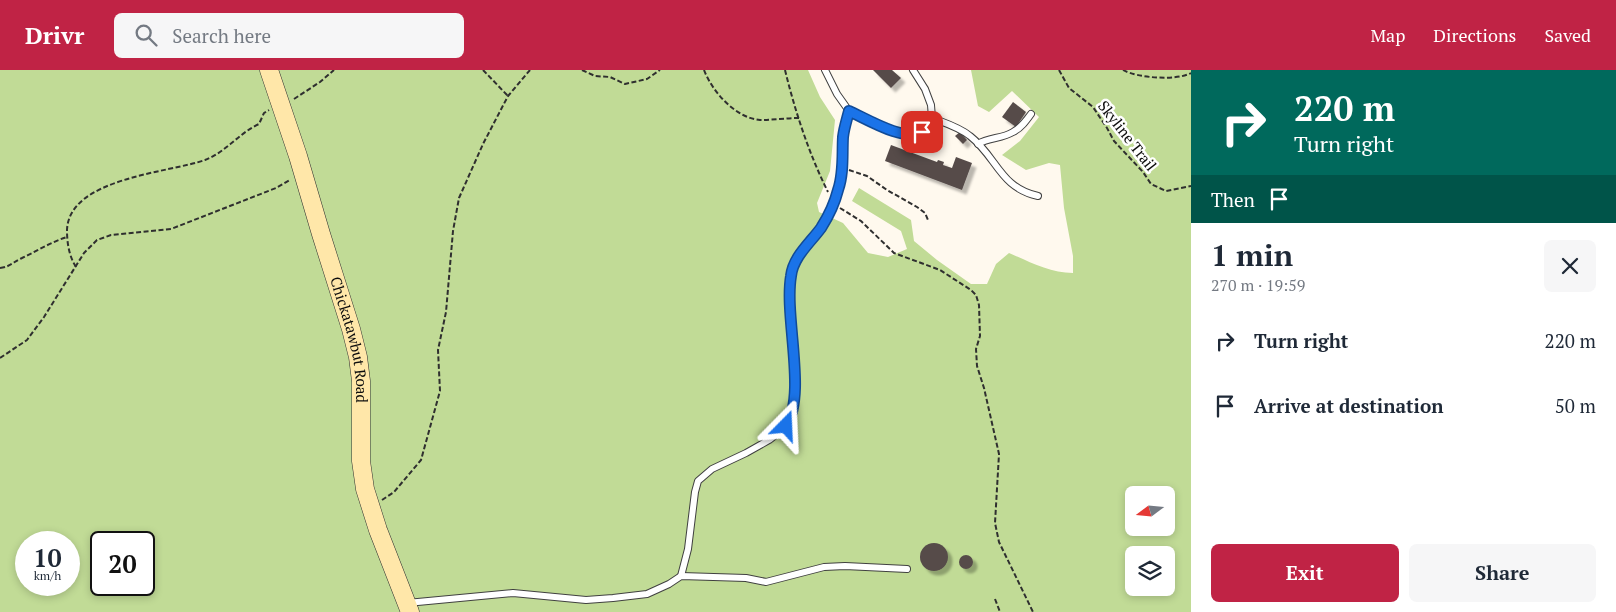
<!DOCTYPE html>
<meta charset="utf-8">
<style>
:root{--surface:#fff;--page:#f6f6f7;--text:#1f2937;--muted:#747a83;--accent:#c02345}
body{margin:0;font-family:"PT Serif",serif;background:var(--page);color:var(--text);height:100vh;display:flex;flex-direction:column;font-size:19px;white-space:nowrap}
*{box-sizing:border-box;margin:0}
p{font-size:16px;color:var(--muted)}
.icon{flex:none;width:28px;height:28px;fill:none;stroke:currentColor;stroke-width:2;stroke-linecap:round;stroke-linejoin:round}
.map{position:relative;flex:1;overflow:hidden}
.panel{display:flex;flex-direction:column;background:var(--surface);width:425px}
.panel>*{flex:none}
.hud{background:#00695c;color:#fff;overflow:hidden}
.needle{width:32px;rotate:254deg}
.buttons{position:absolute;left:1125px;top:416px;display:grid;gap:10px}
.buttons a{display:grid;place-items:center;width:50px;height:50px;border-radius:8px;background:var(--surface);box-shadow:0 2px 8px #0003;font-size:25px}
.speed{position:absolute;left:15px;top:461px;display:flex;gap:10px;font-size:25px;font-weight:700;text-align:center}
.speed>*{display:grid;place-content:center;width:65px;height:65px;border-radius:50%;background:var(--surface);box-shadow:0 2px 8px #0003;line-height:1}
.speed small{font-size:12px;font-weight:400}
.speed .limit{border:2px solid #111;border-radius:8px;background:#fff;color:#111}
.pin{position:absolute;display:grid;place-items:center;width:42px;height:42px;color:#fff;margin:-21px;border-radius:10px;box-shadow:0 2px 8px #0006}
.me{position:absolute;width:55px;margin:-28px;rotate:21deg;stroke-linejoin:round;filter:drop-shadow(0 0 4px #0008)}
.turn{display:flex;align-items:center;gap:18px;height:105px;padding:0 20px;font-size:22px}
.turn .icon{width:65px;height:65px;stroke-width:2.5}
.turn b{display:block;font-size:35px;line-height:42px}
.then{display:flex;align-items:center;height:48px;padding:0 20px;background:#0003;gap:10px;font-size:19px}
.round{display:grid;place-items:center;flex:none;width:52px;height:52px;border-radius:8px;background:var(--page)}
.summary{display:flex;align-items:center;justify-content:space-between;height:85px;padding:0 20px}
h1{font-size:30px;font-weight:800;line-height:38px}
.primary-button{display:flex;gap:10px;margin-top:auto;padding:10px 20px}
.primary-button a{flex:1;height:58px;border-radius:8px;background:var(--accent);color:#fff;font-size:20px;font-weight:800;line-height:58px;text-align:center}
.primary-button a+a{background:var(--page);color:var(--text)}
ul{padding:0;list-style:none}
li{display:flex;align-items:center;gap:15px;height:65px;padding:0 20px}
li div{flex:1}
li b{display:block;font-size:19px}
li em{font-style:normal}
header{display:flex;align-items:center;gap:30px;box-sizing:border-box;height:70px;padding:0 25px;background:var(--accent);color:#fff}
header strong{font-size:24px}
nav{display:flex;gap:28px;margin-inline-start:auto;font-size:18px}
.search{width:350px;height:45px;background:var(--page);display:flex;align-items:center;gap:12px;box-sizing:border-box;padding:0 18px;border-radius:8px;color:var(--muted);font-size:19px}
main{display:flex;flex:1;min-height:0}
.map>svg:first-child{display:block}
.forest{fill:#c1db96;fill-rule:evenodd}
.building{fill:#564c4a;filter:url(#shadow)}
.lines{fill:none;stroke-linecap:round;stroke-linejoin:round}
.lane-casing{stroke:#404040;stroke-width:8}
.secondary-casing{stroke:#2f2f2f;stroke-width:19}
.path{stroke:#2f2f2f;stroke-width:2;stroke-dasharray:5 2.5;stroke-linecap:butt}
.lane{stroke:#fff;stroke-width:6}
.secondary{stroke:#ffe7a9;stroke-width:18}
.route-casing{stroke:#114b97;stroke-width:12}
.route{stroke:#1a73e8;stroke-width:9}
.labels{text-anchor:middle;stroke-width:5;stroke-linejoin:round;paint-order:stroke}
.street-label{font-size:15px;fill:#0d0d0d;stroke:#fff}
</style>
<header>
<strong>Drivr</strong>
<div class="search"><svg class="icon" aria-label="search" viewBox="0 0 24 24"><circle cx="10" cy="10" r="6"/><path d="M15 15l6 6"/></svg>Search here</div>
<nav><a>Map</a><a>Directions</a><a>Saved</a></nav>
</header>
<main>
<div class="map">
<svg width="1191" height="542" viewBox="0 0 1191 542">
<defs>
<filter id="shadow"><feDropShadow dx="4.5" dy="4.5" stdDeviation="1" flood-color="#0004"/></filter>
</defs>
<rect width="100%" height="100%" fill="#fff9ee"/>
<!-- forest -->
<path class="forest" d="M0,0H808L820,27L835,50L830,101L817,133L819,142L843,153L868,183L888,187L907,179L901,161L852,131L859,118L911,150L914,171L937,190L971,214H987L996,194L1009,183C1030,192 1050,203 1073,203V186L1064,138L1060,95L1049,93L1026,100L1002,85L1020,71L1039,47L1012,21L989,42L978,36L971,0H1191V542H0ZM1134,425H1166V458H1134ZM26,472H69V515H26ZM101,472H144V515H101ZM1134,485H1166V518H1134Z"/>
<!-- building -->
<g class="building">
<polygon points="873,0 892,0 901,8 891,18"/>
<polygon points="1013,32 1026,42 1016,57 1002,47"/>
<polygon points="960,62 967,70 963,74 955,66"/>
<polygon points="891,75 937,92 938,90 944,92 943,95 952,98 956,87 972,93 962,120 885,91"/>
<circle cx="934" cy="487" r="14"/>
<circle cx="966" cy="492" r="7"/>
</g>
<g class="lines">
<defs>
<g id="lane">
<polyline points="825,0 837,24 849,41 896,62 912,65 924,60 932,48 931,35 925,19 913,0"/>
<path d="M932,48C945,53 959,57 970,66C997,87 1000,118 1038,126"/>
<path d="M978,74C989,67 1002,69 1013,62C1021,58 1026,51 1031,44"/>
<polyline points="681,506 688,479 695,422 698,411 712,399 746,383 769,370 786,357 792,346 795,324 790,232 791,204 798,188 822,156 839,119 841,106 843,65 849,41"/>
<polyline points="407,533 513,523 586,530 613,528 647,524 669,514 681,506 746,508 766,512 824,497 845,496 907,499"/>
</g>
<g id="secondary">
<path id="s1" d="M269,0L298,86L321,164L351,259L358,287L361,311V391L365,419L378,460L410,542"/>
</g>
</defs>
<!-- lane casing -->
<use href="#lane" class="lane-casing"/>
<!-- secondary casing -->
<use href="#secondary" class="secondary-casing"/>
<!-- path -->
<g class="path">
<polyline points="483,0 508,26"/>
<polyline points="582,0 595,6 610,7 625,14 647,9 660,0"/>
<path d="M704,0C712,21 735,48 760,50C773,50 786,48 799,48"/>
<path d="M785,0C795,41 809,84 828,122"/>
<polyline points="1059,0 1069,18 1093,37 1107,58 1114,71 1143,102 1151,114 1166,121 1191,116"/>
<path d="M1123,0C1137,8 1177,11 1191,3"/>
<polyline points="294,29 320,12 334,0"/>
<polyline points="849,100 867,106 887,120 917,137 925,143 928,150"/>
<polyline points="840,138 861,151 894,183 940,200 971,220 976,225 979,235 980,266 976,279 977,296 984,318 999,384 995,453 999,472 1033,542"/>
<path d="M76,197C69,186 67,173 67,160C69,108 168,103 205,90C226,82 239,63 259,54L264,43L269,40"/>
<path d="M0,198C10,197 13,192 22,188C37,181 51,172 67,167"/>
<polyline points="0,288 27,270 44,247 84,183 97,170 111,165 171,159 276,118 290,110"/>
<polyline points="382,430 394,422 421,390 440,321 438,280 446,242 453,161 459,128 483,74 508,26 530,0"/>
<polyline points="995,529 1000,542"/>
</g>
<!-- lane -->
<use href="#lane" class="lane"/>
<!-- secondary -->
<use href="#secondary" class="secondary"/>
</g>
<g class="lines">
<defs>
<path id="route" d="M786,356C807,324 784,247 791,206C793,187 810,173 821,158C828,147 835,132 838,120C844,103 842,84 843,67C844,58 847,49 849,41C867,49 904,72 922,62"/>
</defs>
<!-- route casing -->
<use href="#route" class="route-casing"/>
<!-- route -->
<use href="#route" class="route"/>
</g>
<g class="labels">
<!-- street labels -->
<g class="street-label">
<text transform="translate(1127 66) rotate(52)" y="5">Skyline Trail</text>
<text dy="5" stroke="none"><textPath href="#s1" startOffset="282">Chickatawbut Road</textPath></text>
</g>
</g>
</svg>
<div class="buttons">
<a><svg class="needle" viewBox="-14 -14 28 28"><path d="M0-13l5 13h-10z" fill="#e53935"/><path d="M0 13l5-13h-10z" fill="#747a83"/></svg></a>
<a><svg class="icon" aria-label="layers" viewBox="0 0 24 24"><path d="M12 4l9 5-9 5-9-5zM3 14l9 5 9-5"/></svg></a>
</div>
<div class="speed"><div>10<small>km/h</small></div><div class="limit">20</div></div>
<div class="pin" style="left:922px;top:62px;background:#d93025"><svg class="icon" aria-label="arrive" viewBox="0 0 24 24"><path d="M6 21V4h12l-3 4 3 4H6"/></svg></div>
<svg class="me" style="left:786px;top:356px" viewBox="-20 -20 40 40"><path d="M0-17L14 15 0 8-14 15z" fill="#1a73e8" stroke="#fff" stroke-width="4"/></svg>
</div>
<section class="panel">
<div class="hud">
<div class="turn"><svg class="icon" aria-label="right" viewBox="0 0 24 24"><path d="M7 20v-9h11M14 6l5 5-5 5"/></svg><div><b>220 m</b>Turn right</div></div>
<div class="then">Then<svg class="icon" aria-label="arrive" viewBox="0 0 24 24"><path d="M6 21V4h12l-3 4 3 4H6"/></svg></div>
</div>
<div class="summary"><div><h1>1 min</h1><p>270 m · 19:59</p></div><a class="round"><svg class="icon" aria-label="close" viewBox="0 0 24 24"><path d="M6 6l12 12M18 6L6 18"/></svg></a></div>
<ul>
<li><svg class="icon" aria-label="right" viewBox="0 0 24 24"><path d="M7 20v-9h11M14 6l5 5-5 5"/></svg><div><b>Turn right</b></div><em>220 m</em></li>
<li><svg class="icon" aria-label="arrive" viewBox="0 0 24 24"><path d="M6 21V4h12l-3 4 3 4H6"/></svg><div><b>Arrive at destination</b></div><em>50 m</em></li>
</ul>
<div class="primary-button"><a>Exit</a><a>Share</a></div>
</section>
</main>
